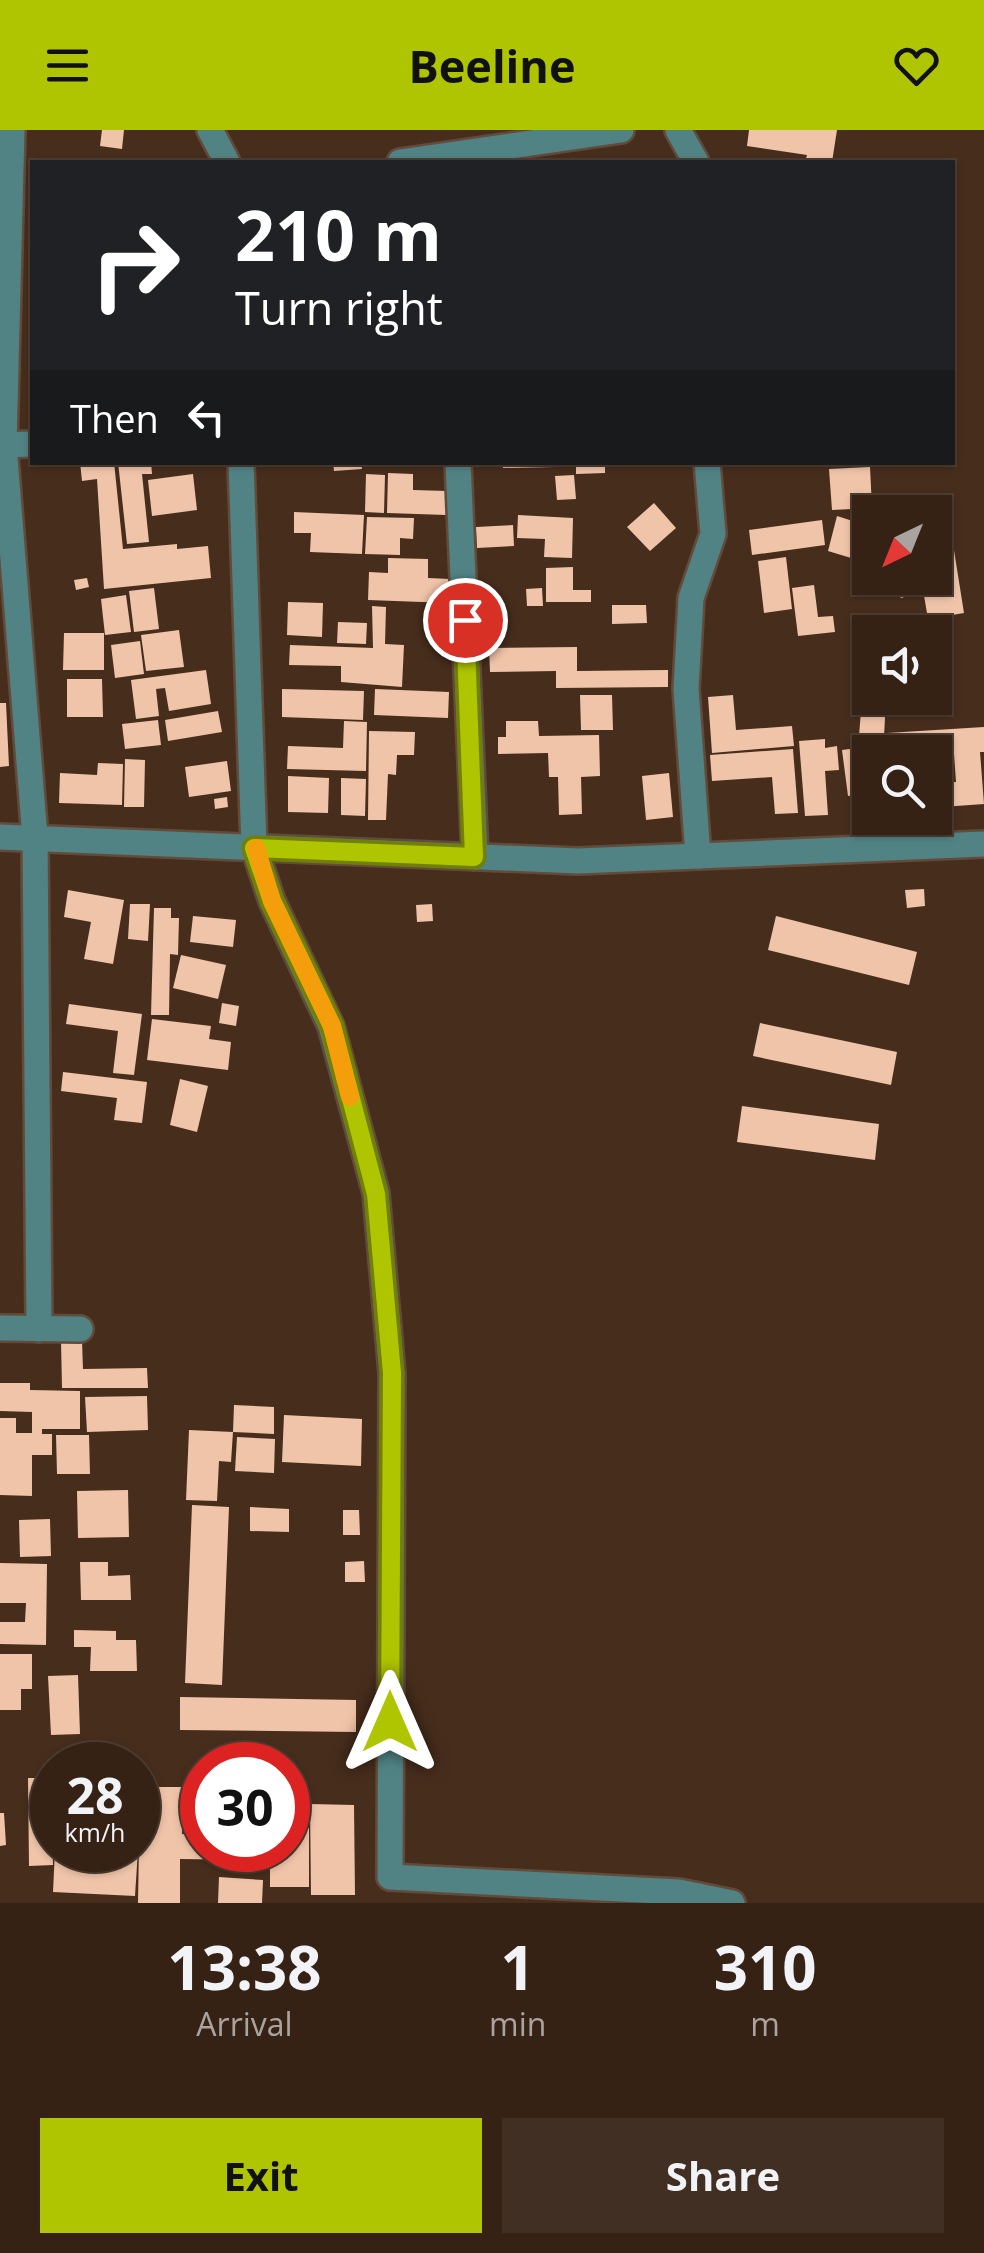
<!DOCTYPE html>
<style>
:root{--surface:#352215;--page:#402f22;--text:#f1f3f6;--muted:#aaa4a0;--line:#4f3f34;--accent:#b0c502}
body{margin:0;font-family:"Open Sans",sans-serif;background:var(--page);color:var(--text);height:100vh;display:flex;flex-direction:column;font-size:38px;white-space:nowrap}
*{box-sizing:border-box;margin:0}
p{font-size:32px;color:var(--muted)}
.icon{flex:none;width:55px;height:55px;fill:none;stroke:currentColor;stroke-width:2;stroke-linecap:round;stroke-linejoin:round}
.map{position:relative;height:1773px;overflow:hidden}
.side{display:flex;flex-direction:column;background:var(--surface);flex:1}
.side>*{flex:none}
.top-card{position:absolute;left:30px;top:30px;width:925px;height:305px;border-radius:0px;box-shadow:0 2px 8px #0004,0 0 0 2px var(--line);background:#202124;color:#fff;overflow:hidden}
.needle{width:65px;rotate:223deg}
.controls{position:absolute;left:852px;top:365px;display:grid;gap:20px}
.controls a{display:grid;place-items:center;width:100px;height:100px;border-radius:0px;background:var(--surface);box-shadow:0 2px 8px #0004,0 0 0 2px var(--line);font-size:50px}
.speed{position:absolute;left:30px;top:1612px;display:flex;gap:20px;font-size:50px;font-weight:700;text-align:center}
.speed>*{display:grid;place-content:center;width:130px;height:130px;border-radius:50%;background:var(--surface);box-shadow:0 2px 8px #0004,0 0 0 2px var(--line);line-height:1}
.speed small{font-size:25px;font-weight:400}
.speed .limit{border:15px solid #d22;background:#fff;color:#111}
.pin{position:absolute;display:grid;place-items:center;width:85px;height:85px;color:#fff;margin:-42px;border:5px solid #fff;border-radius:50%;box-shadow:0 2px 10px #0007}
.me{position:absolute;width:110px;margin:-55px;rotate:0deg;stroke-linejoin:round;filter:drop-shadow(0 0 8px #0008)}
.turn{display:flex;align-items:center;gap:35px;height:210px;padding:0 40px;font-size:45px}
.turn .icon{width:130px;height:130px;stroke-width:2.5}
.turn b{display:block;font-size:70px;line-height:85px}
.then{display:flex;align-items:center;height:95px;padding:0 40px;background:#0003;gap:20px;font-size:38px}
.eta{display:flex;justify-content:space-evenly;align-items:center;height:170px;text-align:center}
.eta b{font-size:60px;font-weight:700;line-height:70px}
.cta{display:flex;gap:20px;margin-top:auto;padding:20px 40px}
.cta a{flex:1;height:115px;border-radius:0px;background:var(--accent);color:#111;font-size:40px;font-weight:700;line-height:115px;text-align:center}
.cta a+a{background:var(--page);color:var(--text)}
header{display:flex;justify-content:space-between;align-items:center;height:130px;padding:0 40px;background:var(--accent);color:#111;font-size:45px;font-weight:700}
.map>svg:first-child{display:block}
.building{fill:#f0c4a9}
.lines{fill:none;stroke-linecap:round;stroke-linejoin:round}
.minor-casing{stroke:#634b3b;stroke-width:30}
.minor{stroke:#518385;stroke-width:25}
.route-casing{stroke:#728001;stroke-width:25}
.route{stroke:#b0c502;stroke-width:18}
.slow{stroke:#f59e0b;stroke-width:18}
</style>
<header><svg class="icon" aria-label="menu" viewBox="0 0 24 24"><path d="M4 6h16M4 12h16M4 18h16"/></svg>Beeline<svg class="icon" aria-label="heart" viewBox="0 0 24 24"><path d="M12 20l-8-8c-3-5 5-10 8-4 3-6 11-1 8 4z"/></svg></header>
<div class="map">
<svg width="984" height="1773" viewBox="0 0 984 1773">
<rect width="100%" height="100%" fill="#472d1c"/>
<!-- building -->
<g class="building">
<polygon points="102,0 124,0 122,19 100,16"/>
<polygon points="749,0 837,0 832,32 805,32 807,25 747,16"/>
<polygon points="80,332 114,332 123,419 177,414 177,419 208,416 211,448 104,459 97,349 82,351"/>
<polygon points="118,332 151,332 152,344 142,344 149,412 127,414"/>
<polygon points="333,332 361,332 362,339 334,341"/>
<polygon points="503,332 555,332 555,337 503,338"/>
<polygon points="576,332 605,332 605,343 576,344"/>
<polygon points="870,337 872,378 832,380 829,339"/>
<polygon points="388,343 413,344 413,360 447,361 446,385 387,383"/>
<polygon points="193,344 197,380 152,386 148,350"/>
<polygon points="366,344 385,345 384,383 365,382"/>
<polygon points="574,345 576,369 557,370 555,346"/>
<polygon points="654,373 676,398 650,421 627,397"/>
<polygon points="294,382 364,385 362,424 310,422 311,403 294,403"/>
<polygon points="518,385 573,388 572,428 544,427 545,409 517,408"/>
<polygon points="837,386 856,392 851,407 867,411 861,431 828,421"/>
<polygon points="367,387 414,388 413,409 400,408 400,425 365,424"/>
<polygon points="822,390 825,415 752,425 749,400"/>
<polygon points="513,395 514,416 477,418 476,397"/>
<polygon points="953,414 964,483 928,489 921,448 935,448 935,417"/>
<polygon points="786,427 792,479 764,483 758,431"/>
<polygon points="388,428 428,429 428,448 450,449 449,473 368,470 369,442 388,443"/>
<polygon points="573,437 573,460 591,460 591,472 546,472 546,438"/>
<polygon points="866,437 870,438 870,448 908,448 903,468 861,457"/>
<polygon points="87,448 89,457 76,460 74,450"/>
<polygon points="814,455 818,487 833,486 835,502 798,506 792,458"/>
<polygon points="154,458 159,499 134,502 129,461"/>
<polygon points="542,458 543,476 527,476 526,459"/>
<polygon points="126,465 131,502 105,505 101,469"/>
<polygon points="288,472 323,473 322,507 287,505"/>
<polygon points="612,475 646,475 647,493 612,494"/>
<polygon points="372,476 386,477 385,514 404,515 402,557 341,552 341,536 289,535 290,515 373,518"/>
<polygon points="338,492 367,493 366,514 337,513"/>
<polygon points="179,500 184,537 146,541 141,505"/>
<polygon points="64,503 104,503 104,540 63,540"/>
<polygon points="140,511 144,544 115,548 111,515"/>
<polygon points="577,517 577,541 668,540 668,557 556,558 556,541 490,542 489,518"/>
<polygon points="206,540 211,574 169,581 165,558 156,559 159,586 136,589 131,550"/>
<polygon points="864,543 870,543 870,568 886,568 884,607 859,606"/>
<polygon points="67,549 102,549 103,587 67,587"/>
<polygon points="282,559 364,561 363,590 282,587"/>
<polygon points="375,559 449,562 448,588 374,585"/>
<polygon points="580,565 612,565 613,600 581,600"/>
<polygon points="733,565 736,600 792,596 794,616 712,623 708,567"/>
<polygon points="0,573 6,573 9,636 0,637"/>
<polygon points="218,581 222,602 168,611 165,590"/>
<polygon points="158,590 161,615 125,619 122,594"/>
<polygon points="344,591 367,592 366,641 287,639 288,616 343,618"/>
<polygon points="506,591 538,591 539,606 599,605 600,646 581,647 582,684 559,685 558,647 549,647 548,623 498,624 498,607 506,607"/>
<polygon points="984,597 984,622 980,622 984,674 942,677 940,653 956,652 954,624 888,622 887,603"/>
<polygon points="369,601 415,602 414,625 397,625 396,645 388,644 386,690 368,690"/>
<polygon points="825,609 825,618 837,616 839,640 825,641 828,685 805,686 799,611"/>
<polygon points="880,615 881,622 870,622 870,663 848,666 842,620"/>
<polygon points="793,619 798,683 775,684 772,647 712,651 710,625"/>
<polygon points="125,629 145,630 144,677 124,677"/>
<polygon points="227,631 231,661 189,667 185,637"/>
<polygon points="98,633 123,634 122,675 59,673 60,643 97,645"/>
<polygon points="669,643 673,687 646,690 642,646"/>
<polygon points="288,646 329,648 328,683 288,682"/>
<polygon points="341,648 366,649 365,686 341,685"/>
<polygon points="227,667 228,677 215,679 214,669"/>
<polygon points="924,759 925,776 907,778 905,760"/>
<polygon points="68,760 124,770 113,834 84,829 91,792 64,787"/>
<polygon points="130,774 150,774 148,811 128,809"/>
<polygon points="432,774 433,791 417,792 416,775"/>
<polygon points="154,778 171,778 171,788 179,788 178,825 170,824 169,885 151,885"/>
<polygon points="193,786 236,790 233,817 190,812"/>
<polygon points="776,786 917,822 909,855 768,820"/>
<polygon points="181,825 226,835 218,869 173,858"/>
<polygon points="222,873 239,876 236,896 219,893"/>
<polygon points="69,874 142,884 134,945 113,943 118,901 66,894"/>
<polygon points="152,889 211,896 209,909 231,912 228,940 147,930"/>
<polygon points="760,893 897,922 891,955 753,926"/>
<polygon points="63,942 147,952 142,993 114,990 117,968 61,961"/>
<polygon points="180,949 208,956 197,1002 170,995"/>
<polygon points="742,976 879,994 875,1030 737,1012"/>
<polygon points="61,1211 82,1211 83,1239 147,1238 148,1258 62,1258"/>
<polygon points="0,1253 30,1253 30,1260 80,1261 80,1299 42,1299 42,1304 52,1304 52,1325 32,1325 32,1366 0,1365 0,1288 16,1288 16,1303 32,1303 32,1282 0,1281"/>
<polygon points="147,1266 148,1300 87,1302 85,1267"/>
<polygon points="234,1275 274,1277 274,1304 233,1302"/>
<polygon points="284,1285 362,1289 361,1336 282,1332"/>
<polygon points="189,1300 233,1302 231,1332 219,1331 217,1371 186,1370"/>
<polygon points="56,1305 89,1305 90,1344 57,1344"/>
<polygon points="237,1307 275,1309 274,1343 235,1341"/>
<polygon points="128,1360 129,1407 78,1408 77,1361"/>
<polygon points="192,1375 229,1377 222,1555 185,1553"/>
<polygon points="250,1377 289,1379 289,1402 250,1401"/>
<polygon points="343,1380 359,1380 360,1405 343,1405"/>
<polygon points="50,1389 51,1426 20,1427 19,1390"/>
<polygon points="364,1431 365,1452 345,1452 345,1432"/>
<polygon points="80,1432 108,1432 108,1446 130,1445 131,1470 81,1470"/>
<polygon points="0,1433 47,1434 46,1515 0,1514 0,1492 25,1492 26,1473 0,1473"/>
<polygon points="74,1500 116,1501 116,1510 136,1510 137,1541 90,1541 91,1517 74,1517"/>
<polygon points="0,1524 32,1524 32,1559 21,1559 21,1580 0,1580"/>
<polygon points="78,1545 80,1604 51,1605 48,1546"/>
<polygon points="180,1567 356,1570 356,1602 180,1600"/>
<polygon points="28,1648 51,1648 53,1735 29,1736"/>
<polygon points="140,1657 183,1657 182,1704 202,1705 202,1720 264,1720 264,1730 180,1729 180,1773 138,1773"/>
<polygon points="310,1674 354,1675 355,1765 311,1765"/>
<polygon points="0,1683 4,1683 6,1715 0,1716"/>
<polygon points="288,1698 309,1698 309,1757 270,1757 270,1720 288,1720"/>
<polygon points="55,1720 138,1720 135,1766 53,1762"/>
<polygon points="219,1747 263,1750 262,1773 218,1773"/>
</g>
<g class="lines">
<defs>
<g id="minor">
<polyline points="12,0 4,315 35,708 39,1199"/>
<polyline points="210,0 227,32"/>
<polyline points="678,0 696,32"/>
<polyline points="400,32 621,0"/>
<polyline points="0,315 32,314"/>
<polyline points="241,332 254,717 272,771 331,896 376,1063 392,1243 390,1747 679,1762 732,1773"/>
<polyline points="458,332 475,727"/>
<polyline points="0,707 578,731 984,714"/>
<polyline points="698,726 686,559 691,468 713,404 707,332"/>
<polyline points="0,1198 80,1199"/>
</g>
</defs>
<!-- minor casing -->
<use href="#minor" class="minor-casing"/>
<!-- minor -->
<use href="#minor" class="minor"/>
</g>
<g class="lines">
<defs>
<polyline id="route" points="390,1592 392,1243 376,1064 332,896 272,771 254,718 474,727 465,490"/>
</defs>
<!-- route casing -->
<use href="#route" class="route-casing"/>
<!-- route -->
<use href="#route" class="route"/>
<!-- slow -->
<polyline class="slow" points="256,718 272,771 332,896 350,967"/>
</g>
</svg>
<div class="controls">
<a><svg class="needle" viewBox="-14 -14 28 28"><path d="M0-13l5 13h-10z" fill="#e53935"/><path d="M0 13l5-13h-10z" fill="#aaa4a0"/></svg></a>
<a><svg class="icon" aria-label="sound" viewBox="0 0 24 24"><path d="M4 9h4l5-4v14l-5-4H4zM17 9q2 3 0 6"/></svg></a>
<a><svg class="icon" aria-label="search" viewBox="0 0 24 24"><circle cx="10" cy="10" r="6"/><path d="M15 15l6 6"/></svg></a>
</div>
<div class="speed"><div>28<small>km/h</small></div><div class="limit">30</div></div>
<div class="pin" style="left:465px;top:490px;background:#d93025"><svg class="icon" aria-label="arrive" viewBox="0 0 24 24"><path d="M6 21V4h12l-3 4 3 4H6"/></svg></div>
<svg class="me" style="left:390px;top:1592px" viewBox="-20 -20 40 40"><path d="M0-17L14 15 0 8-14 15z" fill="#b0c502" stroke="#fff" stroke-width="4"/></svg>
<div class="top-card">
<div class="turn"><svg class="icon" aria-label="right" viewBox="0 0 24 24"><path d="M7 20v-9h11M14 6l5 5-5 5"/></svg><div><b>210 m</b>Turn right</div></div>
<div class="then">Then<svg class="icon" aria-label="left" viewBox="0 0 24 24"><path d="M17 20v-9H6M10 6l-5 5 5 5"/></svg></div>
</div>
</div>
<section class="side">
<div class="eta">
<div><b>13:38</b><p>Arrival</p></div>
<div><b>1</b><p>min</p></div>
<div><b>310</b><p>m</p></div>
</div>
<div class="cta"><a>Exit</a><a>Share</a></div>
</section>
